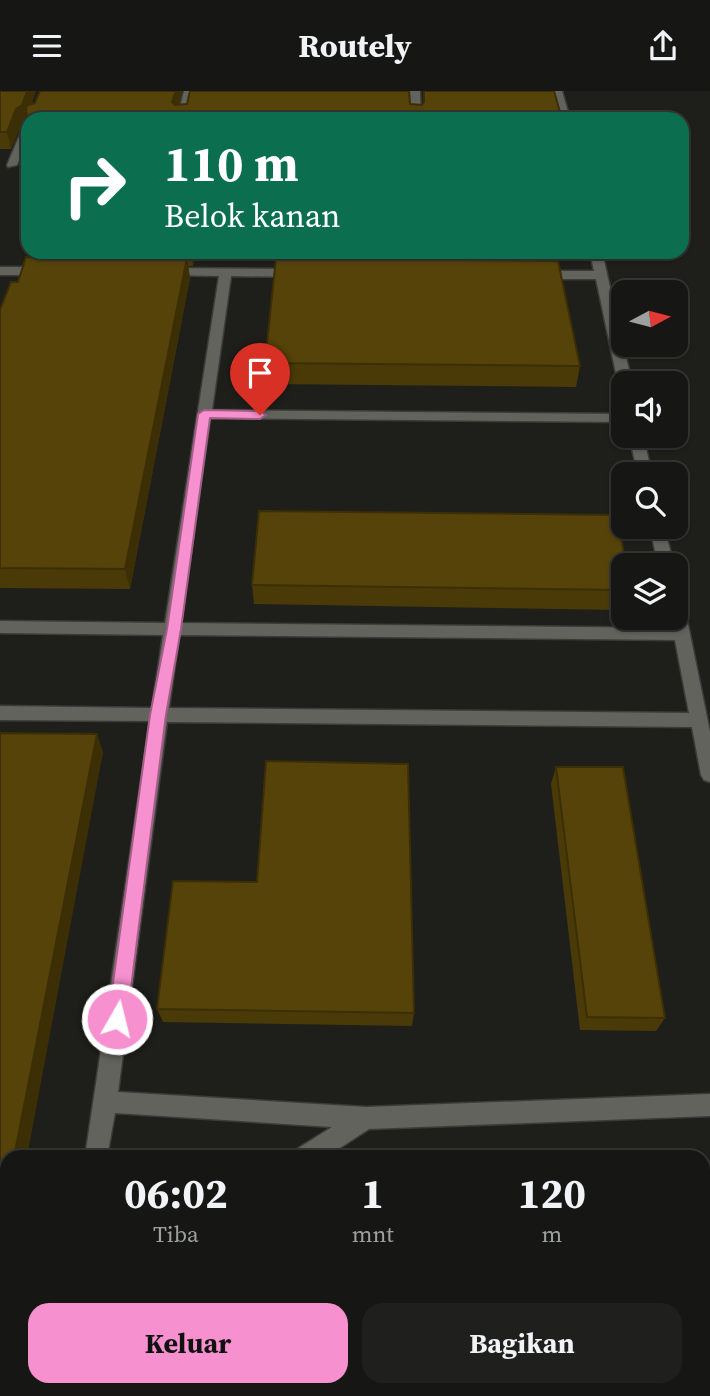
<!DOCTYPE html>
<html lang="id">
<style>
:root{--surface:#161714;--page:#1f201d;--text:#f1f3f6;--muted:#9e9fa0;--line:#353634;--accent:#f790ce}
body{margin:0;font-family:"Source Serif 4",serif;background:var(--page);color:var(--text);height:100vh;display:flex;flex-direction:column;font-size:26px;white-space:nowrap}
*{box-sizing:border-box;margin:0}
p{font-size:23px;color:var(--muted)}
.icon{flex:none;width:38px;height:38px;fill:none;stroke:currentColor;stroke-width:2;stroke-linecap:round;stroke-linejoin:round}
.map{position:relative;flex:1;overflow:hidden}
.side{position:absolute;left:0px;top:1059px;width:710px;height:247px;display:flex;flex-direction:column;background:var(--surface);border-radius:21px 21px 0 0;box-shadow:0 2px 5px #0004,0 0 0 2px var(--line)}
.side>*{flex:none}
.top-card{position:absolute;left:21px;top:21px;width:668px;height:147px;border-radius:21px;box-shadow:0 2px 5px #0004,0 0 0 2px var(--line);background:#0b6e4f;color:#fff;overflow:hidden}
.needle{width:46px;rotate:83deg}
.fabs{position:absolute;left:611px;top:189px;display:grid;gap:14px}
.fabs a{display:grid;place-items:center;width:77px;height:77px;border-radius:14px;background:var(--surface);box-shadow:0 2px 5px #0004,0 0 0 2px var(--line);font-size:35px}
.pin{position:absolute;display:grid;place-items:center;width:60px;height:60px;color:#fff;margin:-72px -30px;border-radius:50% 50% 50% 0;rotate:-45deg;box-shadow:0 0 7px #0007}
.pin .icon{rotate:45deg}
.me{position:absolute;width:77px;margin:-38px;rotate:8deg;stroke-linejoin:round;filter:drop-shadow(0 0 5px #0008)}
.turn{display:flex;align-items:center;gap:24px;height:147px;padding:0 28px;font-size:32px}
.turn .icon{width:91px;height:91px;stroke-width:2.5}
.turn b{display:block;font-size:49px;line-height:60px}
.eta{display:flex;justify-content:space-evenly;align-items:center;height:119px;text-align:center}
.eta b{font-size:42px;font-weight:700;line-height:49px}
.primary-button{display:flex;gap:14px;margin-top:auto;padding:14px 28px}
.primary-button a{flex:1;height:80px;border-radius:21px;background:var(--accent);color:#111;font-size:28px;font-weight:700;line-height:80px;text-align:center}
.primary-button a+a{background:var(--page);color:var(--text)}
header{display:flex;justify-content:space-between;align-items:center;height:91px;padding:0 28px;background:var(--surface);font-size:32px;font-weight:700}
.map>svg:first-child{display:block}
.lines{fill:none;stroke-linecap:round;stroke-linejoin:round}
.minor-casing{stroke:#3b3c38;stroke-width:3}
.minor{fill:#62635d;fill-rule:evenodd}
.wall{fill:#4a3a08}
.shaded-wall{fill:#3c2f06}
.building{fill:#564309;stroke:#3c2f06;stroke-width:2}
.route{fill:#f790ce;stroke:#a15e86;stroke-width:2}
</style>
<header><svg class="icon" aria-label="menu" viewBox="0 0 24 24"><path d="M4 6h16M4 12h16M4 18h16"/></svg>Routely<svg class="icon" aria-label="share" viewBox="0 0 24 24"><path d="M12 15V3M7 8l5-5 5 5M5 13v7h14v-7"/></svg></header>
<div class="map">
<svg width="710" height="1305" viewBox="0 0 710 1305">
<rect width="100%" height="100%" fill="#1e1f1a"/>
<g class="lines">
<defs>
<g id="minor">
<polygon points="184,0 194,0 187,28 177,28"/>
<polygon points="410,0 420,0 421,28 411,28"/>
<polygon points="552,0 562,0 570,28 560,28"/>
<polygon points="28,33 28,48 17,74 8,76 7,74 23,36"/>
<polygon points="590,161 602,161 632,292 623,292 623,296 618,292 596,188 538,188 532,184 538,180 594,180"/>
<polygon points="0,176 45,176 51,180 45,184 0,184"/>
<path d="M167,177L297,178L303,182L297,186L231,185L212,319L623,323V331L210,327L181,532L672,537L671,527H676V508L684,514L710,641V691L704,689L701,684L692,636L167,631L118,1001L366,1016L710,1003V1025L369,1038L326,1066H294L297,1058L332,1036L115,1022L107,1066H85L150,630L0,629V615L152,617L163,544L0,542V530L165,532L219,185L163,184V178ZM179,544L675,549L689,622L169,617Z"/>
<polygon points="629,345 643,345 652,383 638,383"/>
<polygon points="650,436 664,436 674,474 658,474"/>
<polygon points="7,1242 7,1268 0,1271 0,1245"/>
</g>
</defs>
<!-- minor casing -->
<use href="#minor" class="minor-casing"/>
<!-- minor -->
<use href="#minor" class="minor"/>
</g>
<!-- wall -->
<g class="wall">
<polygon points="0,0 32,13 183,0 179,14 422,14 423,13 423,0 554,0 562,28 28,28 28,58 27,58 23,41 26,31 21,35 11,58 0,58"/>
<polygon points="33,161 555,161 554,170 580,275 576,296 267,293 265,272 276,168 194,167 193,175 188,175 190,187 130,498 0,497 0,219 34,166"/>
<polygon points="623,474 623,519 254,513 252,494"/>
<polygon points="0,642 103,661 7,1066 7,1105 0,1105"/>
<polygon points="556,676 665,927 656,940 580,939 551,693"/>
<polygon points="157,918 414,922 412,935 163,931"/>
<polygon points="567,1298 704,1298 710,1305 568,1305"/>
</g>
<!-- shaded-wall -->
<g class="shaded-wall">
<polygon points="27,0 36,0 26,31 21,35 11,58 7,41 16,18"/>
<polygon points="176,0 183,0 174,27 172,11"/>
<polygon points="191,161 193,161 194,167 193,175"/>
<polygon points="187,167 190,187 130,498 125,478"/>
<polygon points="97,643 103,661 27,1066 14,1066"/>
</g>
<!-- building -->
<g class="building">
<polygon points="0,0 27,0 22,14 16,18 7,41 0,41"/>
<polygon points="40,0 176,0 172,11 175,14 187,13 190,0 409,0 410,13 422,14 424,11 424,0 554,0 562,28 28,28 28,41 23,41 27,31 26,15 35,12"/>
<polygon points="26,166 187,167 125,478 0,477 0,219 11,191 18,191"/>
<polygon points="276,167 558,170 580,275 265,272"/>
<polygon points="259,420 617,424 626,474 623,474 623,499 252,494"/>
<polygon points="0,642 97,643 14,1066 7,1066 7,1097 0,1097"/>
<polygon points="266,670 408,673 414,922 157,918 173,790 257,791"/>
<polygon points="556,676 623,676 665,927 587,926"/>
<polygon points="704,1082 710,1083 710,1305 576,1305 576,1298 704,1298"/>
</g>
<!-- route -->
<polygon class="route" points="204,319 260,320 266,324 260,328 210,327 181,538 166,624 127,928 124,934 117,937 111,934 108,928 150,624 167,538 198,323"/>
</svg>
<div class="fabs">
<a><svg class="needle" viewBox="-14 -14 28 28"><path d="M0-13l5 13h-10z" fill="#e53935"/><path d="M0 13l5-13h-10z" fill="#9e9fa0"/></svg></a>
<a><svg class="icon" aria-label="sound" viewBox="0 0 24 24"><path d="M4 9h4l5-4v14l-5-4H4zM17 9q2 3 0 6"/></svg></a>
<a><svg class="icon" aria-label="search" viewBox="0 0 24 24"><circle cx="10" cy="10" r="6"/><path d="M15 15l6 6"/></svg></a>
<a><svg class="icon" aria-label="layers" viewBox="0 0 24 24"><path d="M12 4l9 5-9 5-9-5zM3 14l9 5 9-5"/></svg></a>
</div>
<div class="pin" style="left:260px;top:324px;background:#d93025"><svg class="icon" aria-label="arrive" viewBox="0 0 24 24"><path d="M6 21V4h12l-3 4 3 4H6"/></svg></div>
<svg class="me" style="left:117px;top:928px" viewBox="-20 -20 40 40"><circle r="17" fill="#f790ce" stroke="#fff" stroke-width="3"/><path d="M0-11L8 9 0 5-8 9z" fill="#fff"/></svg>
<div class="top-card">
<div class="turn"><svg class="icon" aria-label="right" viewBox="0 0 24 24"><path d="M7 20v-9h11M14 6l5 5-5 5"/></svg><div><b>110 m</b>Belok kanan</div></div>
</div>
<section class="side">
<div class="eta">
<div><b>06:02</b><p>Tiba</p></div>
<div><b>1</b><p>mnt</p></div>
<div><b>120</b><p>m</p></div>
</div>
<div class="primary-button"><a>Keluar</a><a>Bagikan</a></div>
</section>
</div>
